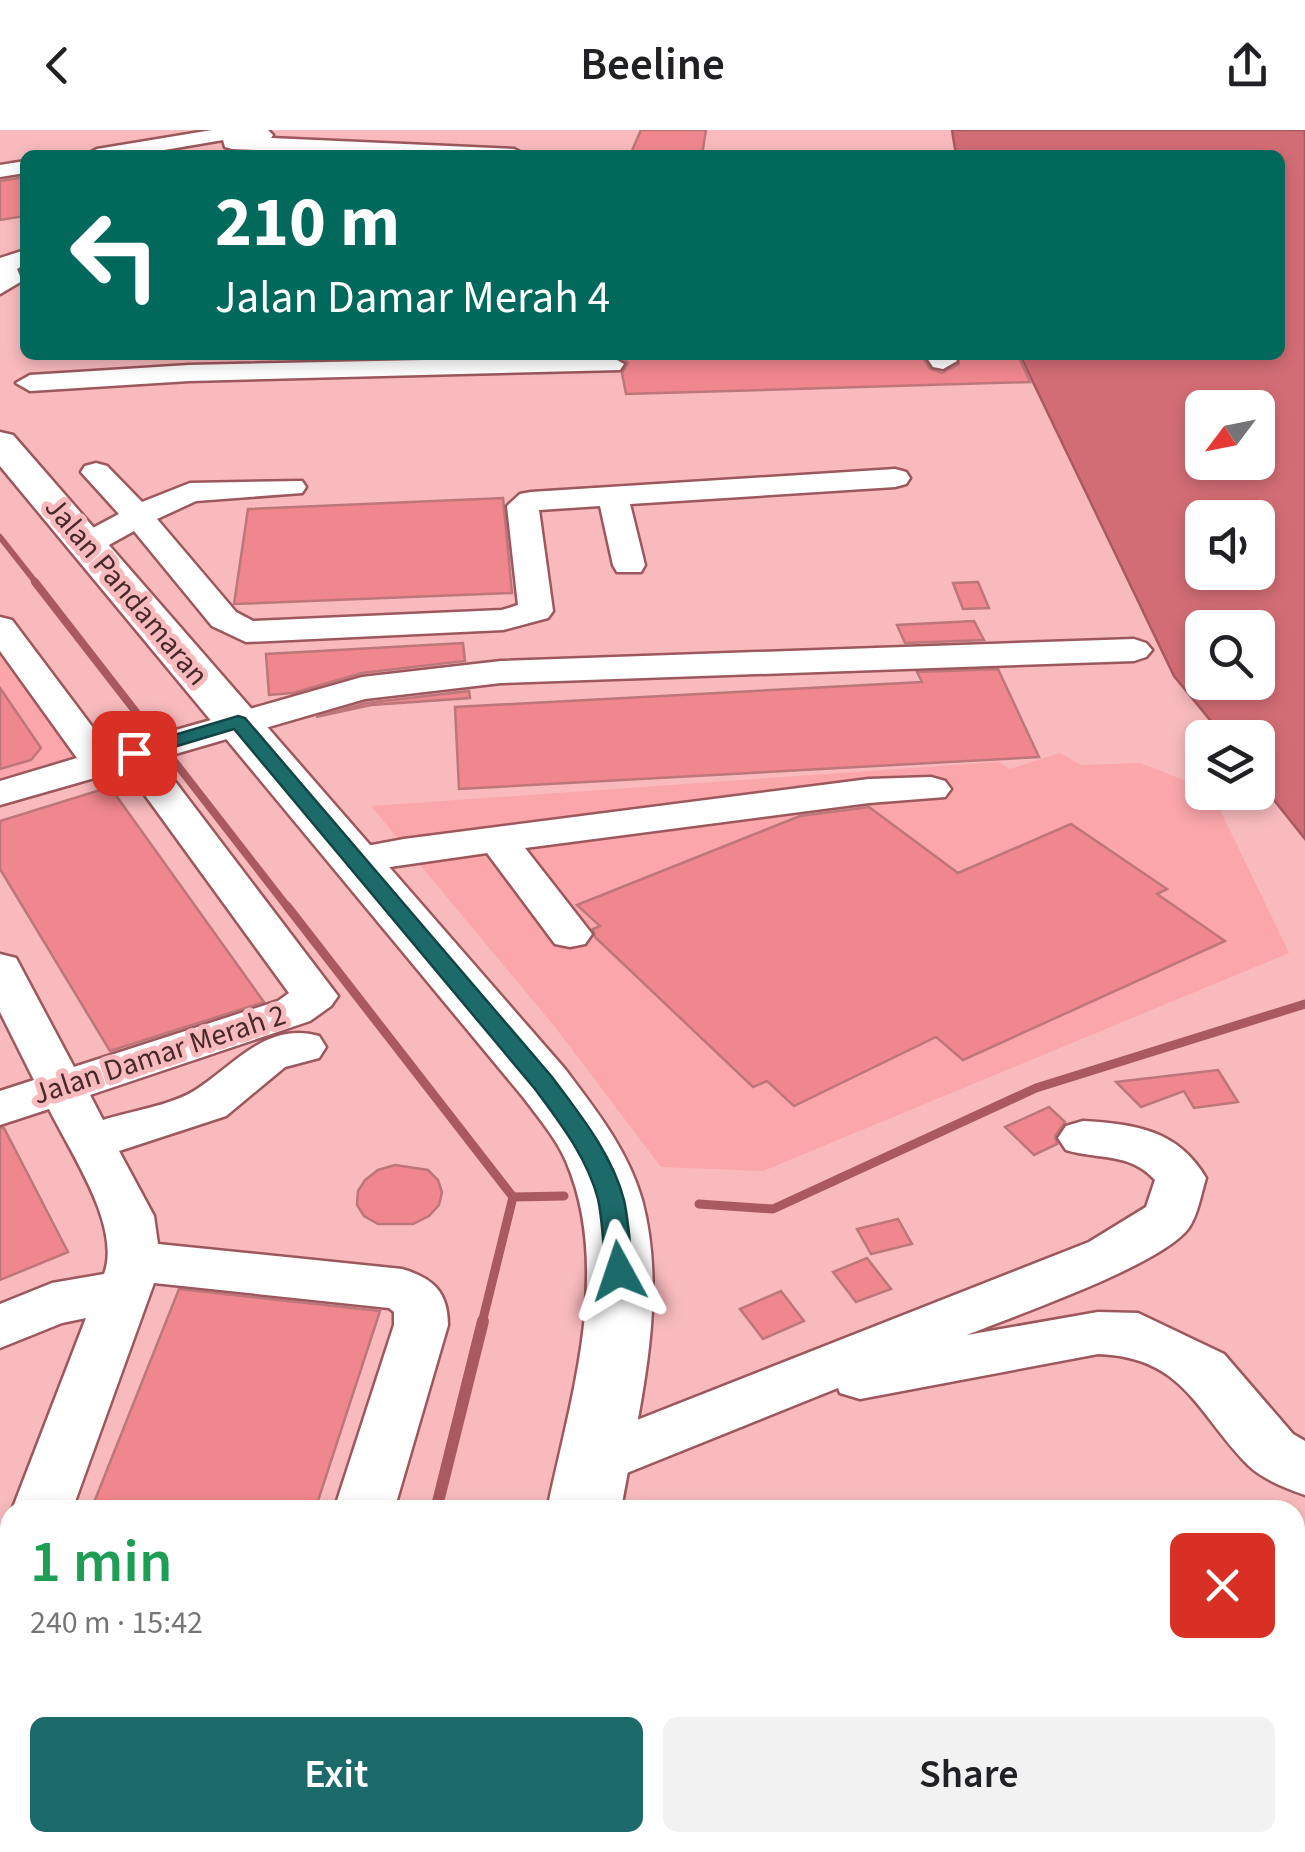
<!DOCTYPE html>
<meta charset="utf-8">
<style>
:root{--surface:#fff;--page:#f2f2f2;--text:#202124;--muted:#757577;--accent:#1d6a6b}
body{margin:0;font-family:"Source Sans 3",sans-serif;background:var(--page);color:var(--text);height:100vh;display:flex;flex-direction:column;font-size:38px;white-space:nowrap}
*{box-sizing:border-box;margin:0}
p{font-size:32px;color:var(--muted)}
.icon{flex:none;width:55px;height:55px;fill:none;stroke:currentColor;stroke-width:2;stroke-linecap:round;stroke-linejoin:round}
.map{position:relative;flex:1;overflow:hidden}
.sheet{position:absolute;left:0px;top:1370px;width:1305px;height:352px;display:flex;flex-direction:column;background:var(--surface);border-radius:30px 30px 0 0;box-shadow:0 5px 15px #0003}
.sheet>*{flex:none}
.top-card{position:absolute;left:20px;top:20px;width:1265px;height:210px;border-radius:15px;box-shadow:0 5px 15px #0003;background:#00695c;color:#fff;overflow:hidden}
.needle{width:65px;rotate:238deg}
.controls{position:absolute;left:1185px;top:260px;display:grid;gap:20px}
.controls a{display:grid;place-items:center;width:90px;height:90px;border-radius:15px;background:var(--surface);box-shadow:0 5px 15px #0003;font-size:50px}
.pin{position:absolute;display:grid;place-items:center;width:85px;height:85px;color:#fff;margin:-42px;border-radius:20px;box-shadow:0 5px 15px #0006}
.me{position:absolute;width:110px;margin:-55px;rotate:355deg;stroke-linejoin:round;filter:drop-shadow(0 0 8px #0008)}
.turn{display:flex;align-items:center;gap:35px;height:210px;padding:0 30px;font-size:45px}
.turn .icon{width:130px;height:130px;stroke-width:2.5}
.turn b{display:block;font-size:70px;line-height:85px}
.round{display:grid;place-items:center;flex:none;width:105px;height:105px;border-radius:15px;background:var(--page)}
.headline{display:flex;align-items:center;justify-content:space-between;height:170px;padding:0 30px}
h1{font-size:60px;font-weight:600;line-height:75px;color:#1e9e55}
.action{display:flex;gap:20px;margin-top:auto;padding:20px 30px}
.action a{flex:1;height:115px;border-radius:15px;background:var(--accent);color:#fff;font-size:40px;font-weight:600;line-height:115px;text-align:center}
.action a+a{background:var(--page);color:var(--text)}
header{display:flex;justify-content:space-between;align-items:center;height:130px;padding:0 30px;background:var(--surface);font-size:45px;font-weight:600}
.map>svg:first-child{display:block}
.built{fill:#faa6aa}
.water{fill:#d36d75;stroke:#a9595f;stroke-width:2.5;fill-rule:evenodd}
.lines{fill:none;stroke-linecap:round;stroke-linejoin:round}
.stream-far3{stroke:#a9595f;stroke-width:6}
.stream-far2{stroke:#a9595f;stroke-width:8}
.stream-far1{stroke:#a9595f;stroke-width:9}
.stream{stroke:#a9595f;stroke-width:12}
.building{fill:#f0878e;stroke:#bd7679;stroke-width:2.5}
.minor-casing{stroke:#9c585c;stroke-width:5}
.major-casing{stroke:#9c585c;stroke-width:5}
.minor{fill:#fff;fill-rule:evenodd}
.major{fill:#fff;fill-rule:evenodd}
.route{fill:#1d6a6b;stroke:#134546;stroke-width:2.5}
.labels{text-anchor:middle;stroke-width:10;stroke-linejoin:round;paint-order:stroke}
.street-label{font-size:30px;fill:#47292b;stroke:#f8babd}
</style>
<header><svg class="icon" aria-label="back" viewBox="0 0 24 24"><path d="M15 5l-7 7 7 7"/></svg>Beeline<svg class="icon" aria-label="share" viewBox="0 0 24 24"><path d="M12 15V3M7 8l5-5 5 5M5 13v7h14v-7"/></svg></header>
<div class="map">
<svg width="1305" height="1722" viewBox="0 0 1305 1722">
<rect width="100%" height="100%" fill="#f8babd"/>
<!-- built -->
<g class="built">
<polygon points="0,516 82,633 0,659"/>
<polygon points="1060,623 1081,635 1140,633 1202,657 1202,662 1212,663 1289,823 763,1041 661,1037 555,897 371,676 998,632 1010,639"/>
</g>
<!-- water -->
<path class="water" d="M952,0H1305V709L1258,650V608L1224,607L1174,546L1020,225H1280V25H956ZM1202,278H1258V332H1202ZM1202,388H1258V442H1202ZM1202,498H1258V552H1202Z"/>
<g class="lines">
<!-- stream-far3 -->
<polyline class="stream-far3" points="0,407 37,454"/>
<!-- stream-far2 -->
<polyline class="stream-far2" points="35,452 289,779"/>
<!-- stream-far1 -->
<g class="stream-far1">
<polyline points="287,776 513,1067"/>
<polyline points="513,1067 564,1066"/>
<polyline points="699,1074 773,1079 1036,958 1305,874"/>
<polyline points="482,1193 513,1067"/>
</g>
<!-- stream -->
<g class="stream">
<polyline points="436,1380 483,1191"/>
<polyline points="352,1722 354,1712"/>
</g>
</g>
<!-- building -->
<g class="building">
<polygon points="641,0 706,0 702,25 630,25"/>
<polygon points="25,47 25,86 0,90 0,51"/>
<polygon points="619,225 921,225 930,239 942,243 959,234 957,225 1018,225 1030,252 626,264 622,243 628,233"/>
<polygon points="503,368 512,463 234,474 248,379"/>
<polygon points="978,452 989,478 963,479 953,453"/>
<polygon points="974,491 984,510 905,513 897,495"/>
<polygon points="463,513 465,531 362,543 293,563 269,565 266,524"/>
<polygon points="998,539 1039,627 459,659 455,577 922,552 917,542"/>
<polygon points="0,558 41,618 31,630 0,639"/>
<polygon points="469,561 470,568 371,575 316,587 366,573"/>
<polygon points="110,657 264,872 110,921 0,739 0,691"/>
<polygon points="869,677 958,743 1071,694 1167,759 1157,764 1225,811 963,930 936,907 794,976 767,951 753,957 595,807 593,799 600,796 577,775 800,686"/>
<polygon points="1218,940 1238,972 1194,978 1184,961 1141,977 1116,952"/>
<polygon points="1049,977 1065,992 1055,1006 1057,1014 1034,1025 1005,997"/>
<polygon points="0,998 4,998 68,1122 0,1150"/>
<polygon points="395,1035 428,1040 438,1050 442,1062 439,1075 429,1086 413,1094 378,1094 364,1086 357,1075 358,1061 365,1050 378,1040"/>
<polygon points="898,1089 912,1114 871,1124 857,1099"/>
<polygon points="867,1128 891,1159 856,1172 833,1142"/>
<polygon points="179,1159 380,1181 315,1380 91,1380"/>
<polygon points="781,1161 804,1191 763,1209 740,1179"/>
</g>
<g class="lines">
<defs>
<g id="minor">
<polygon points="212,0 268,0 273,5 271,8 514,19 525,25 366,25 232,19 225,17 223,10 135,25 86,25 97,19"/>
<polygon points="25,31 25,43 0,47 0,35"/>
<polygon points="25,120 25,134 17,139 22,151 0,164 0,128"/>
<polygon points="925,225 952,225 957,231 943,239 933,237"/>
<polygon points="610,226 624,234 620,240 189,251 30,261 16,253 30,245 189,235"/>
<polygon points="96,333 107,336 142,372 190,353 302,351 306,357 302,363 196,371 157,389 236,482 253,491 502,480 518,475 507,376 520,364 531,362 895,339 906,342 910,348 906,354 895,357 630,374 645,435 641,442 617,442 613,435 600,376 539,380 553,481 548,488 503,500 246,512 212,496 134,401 98,421 76,421 71,414 76,407 119,384 81,342 85,336"/>
<path d="M0,487L12,490L109,619L362,547L501,531L1134,509L1146,513L1152,520L1146,527L1134,531L501,553L365,569L158,629L338,866L331,876L310,891L90,965L103,990C131,981 169,976 194,961C234,936 266,891 319,906L326,917L319,928L285,937L226,986L119,1021L154,1086L158,1114L402,1139C433,1148 448,1162 448,1195L394,1380H334L394,1195V1182L389,1178L154,1153L72,1380H12L86,1188L62,1193L0,1218V1174L52,1153L104,1144C122,1097 70,1022 49,979L0,995V961L34,950L0,882V824L16,828L74,937L278,871L289,863L126,639L0,675V651L77,628L0,521Z"/>
<polygon points="931,647 945,651 951,659 945,667 869,673 525,718 592,804 585,814 570,817 555,814 487,723 355,742 340,739 334,730 340,721 404,709 869,649"/>
<path d="M1083,991C1135,994 1178,1000 1206,1048C1201,1064 1198,1085 1188,1099C1159,1136 1016,1185 967,1205L1098,1182L1138,1183L1224,1224L1293,1304L1305,1311V1365C1286,1358 1264,1350 1249,1336C1197,1284 1185,1227 1098,1224L860,1269L840,1263L838,1258L592,1357L571,1350L563,1333L571,1316L1089,1112L1146,1077L1155,1050C1130,1022 1099,1030 1066,1020L1058,1008L1066,996Z"/>
<polygon points="10,1437 10,1516 0,1519 0,1441"/>
<polygon points="0,1575 10,1576 10,1638 0,1637"/>
<polygon points="230,1712 300,1712 298,1722 228,1722"/>
<polygon points="643,1712 713,1712 712,1722 642,1722"/>
<polygon points="851,1712 920,1712 924,1722 854,1722"/>
</g>
<g id="major">
<path d="M0,302L13,305L565,939C595,979 628,1020 642,1070C669,1170 638,1281 621,1380H547C570,1270 613,1140 566,1031C556,1008 538,987 523,967L0,336Z"/>
<polygon points="480,1712 564,1712 564,1722 478,1722"/>
</g>
</defs>
<!-- minor casing -->
<use href="#minor" class="minor-casing"/>
<!-- major casing -->
<use href="#major" class="major-casing"/>
<!-- minor -->
<use href="#minor" class="minor"/>
<!-- major -->
<use href="#major" class="major"/>
</g>
<!-- route -->
<path class="route" d="M238,586L245,588L552,947C580,985 612,1024 624,1070C629,1093 630,1118 633,1141L629,1148H610L606,1141C603,1118 603,1092 598,1069C587,1027 560,993 535,959L234,599L134,629L124,623L127,619Z"/>
<g class="labels">
<!-- street labels -->
<g class="street-label">
<text transform="translate(127 461) rotate(50)" y="10">Jalan Pandamaran</text>
<text transform="translate(159 924) rotate(-18)" y="10">Jalan Damar Merah 2</text>
</g>
</g>
</svg>
<div class="controls">
<a><svg class="needle" viewBox="-14 -14 28 28"><path d="M0-13l5 13h-10z" fill="#e53935"/><path d="M0 13l5-13h-10z" fill="#757577"/></svg></a>
<a><svg class="icon" aria-label="sound" viewBox="0 0 24 24"><path d="M4 9h4l5-4v14l-5-4H4zM17 9q2 3 0 6"/></svg></a>
<a><svg class="icon" aria-label="search" viewBox="0 0 24 24"><circle cx="10" cy="10" r="6"/><path d="M15 15l6 6"/></svg></a>
<a><svg class="icon" aria-label="layers" viewBox="0 0 24 24"><path d="M12 4l9 5-9 5-9-5zM3 14l9 5 9-5"/></svg></a>
</div>
<div class="pin" style="left:134px;top:623px;background:#d93025"><svg class="icon" aria-label="arrive" viewBox="0 0 24 24"><path d="M6 21V4h12l-3 4 3 4H6"/></svg></div>
<svg class="me" style="left:619px;top:1141px" viewBox="-20 -20 40 40"><path d="M0-17L14 15 0 8-14 15z" fill="#1d6a6b" stroke="#fff" stroke-width="4"/></svg>
<div class="top-card">
<div class="turn"><svg class="icon" aria-label="left" viewBox="0 0 24 24"><path d="M17 20v-9H6M10 6l-5 5 5 5"/></svg><div><b>210 m</b>Jalan Damar Merah 4</div></div>
</div>
<section class="sheet">
<div class="headline"><div><h1>1 min</h1><p>240 m · 15:42</p></div><a class="round" style="background:#d93025;color:#fff"><svg class="icon" aria-label="close" viewBox="0 0 24 24"><path d="M6 6l12 12M18 6L6 18"/></svg></a></div>
<div class="action"><a>Exit</a><a>Share</a></div>
</section>
</div>
